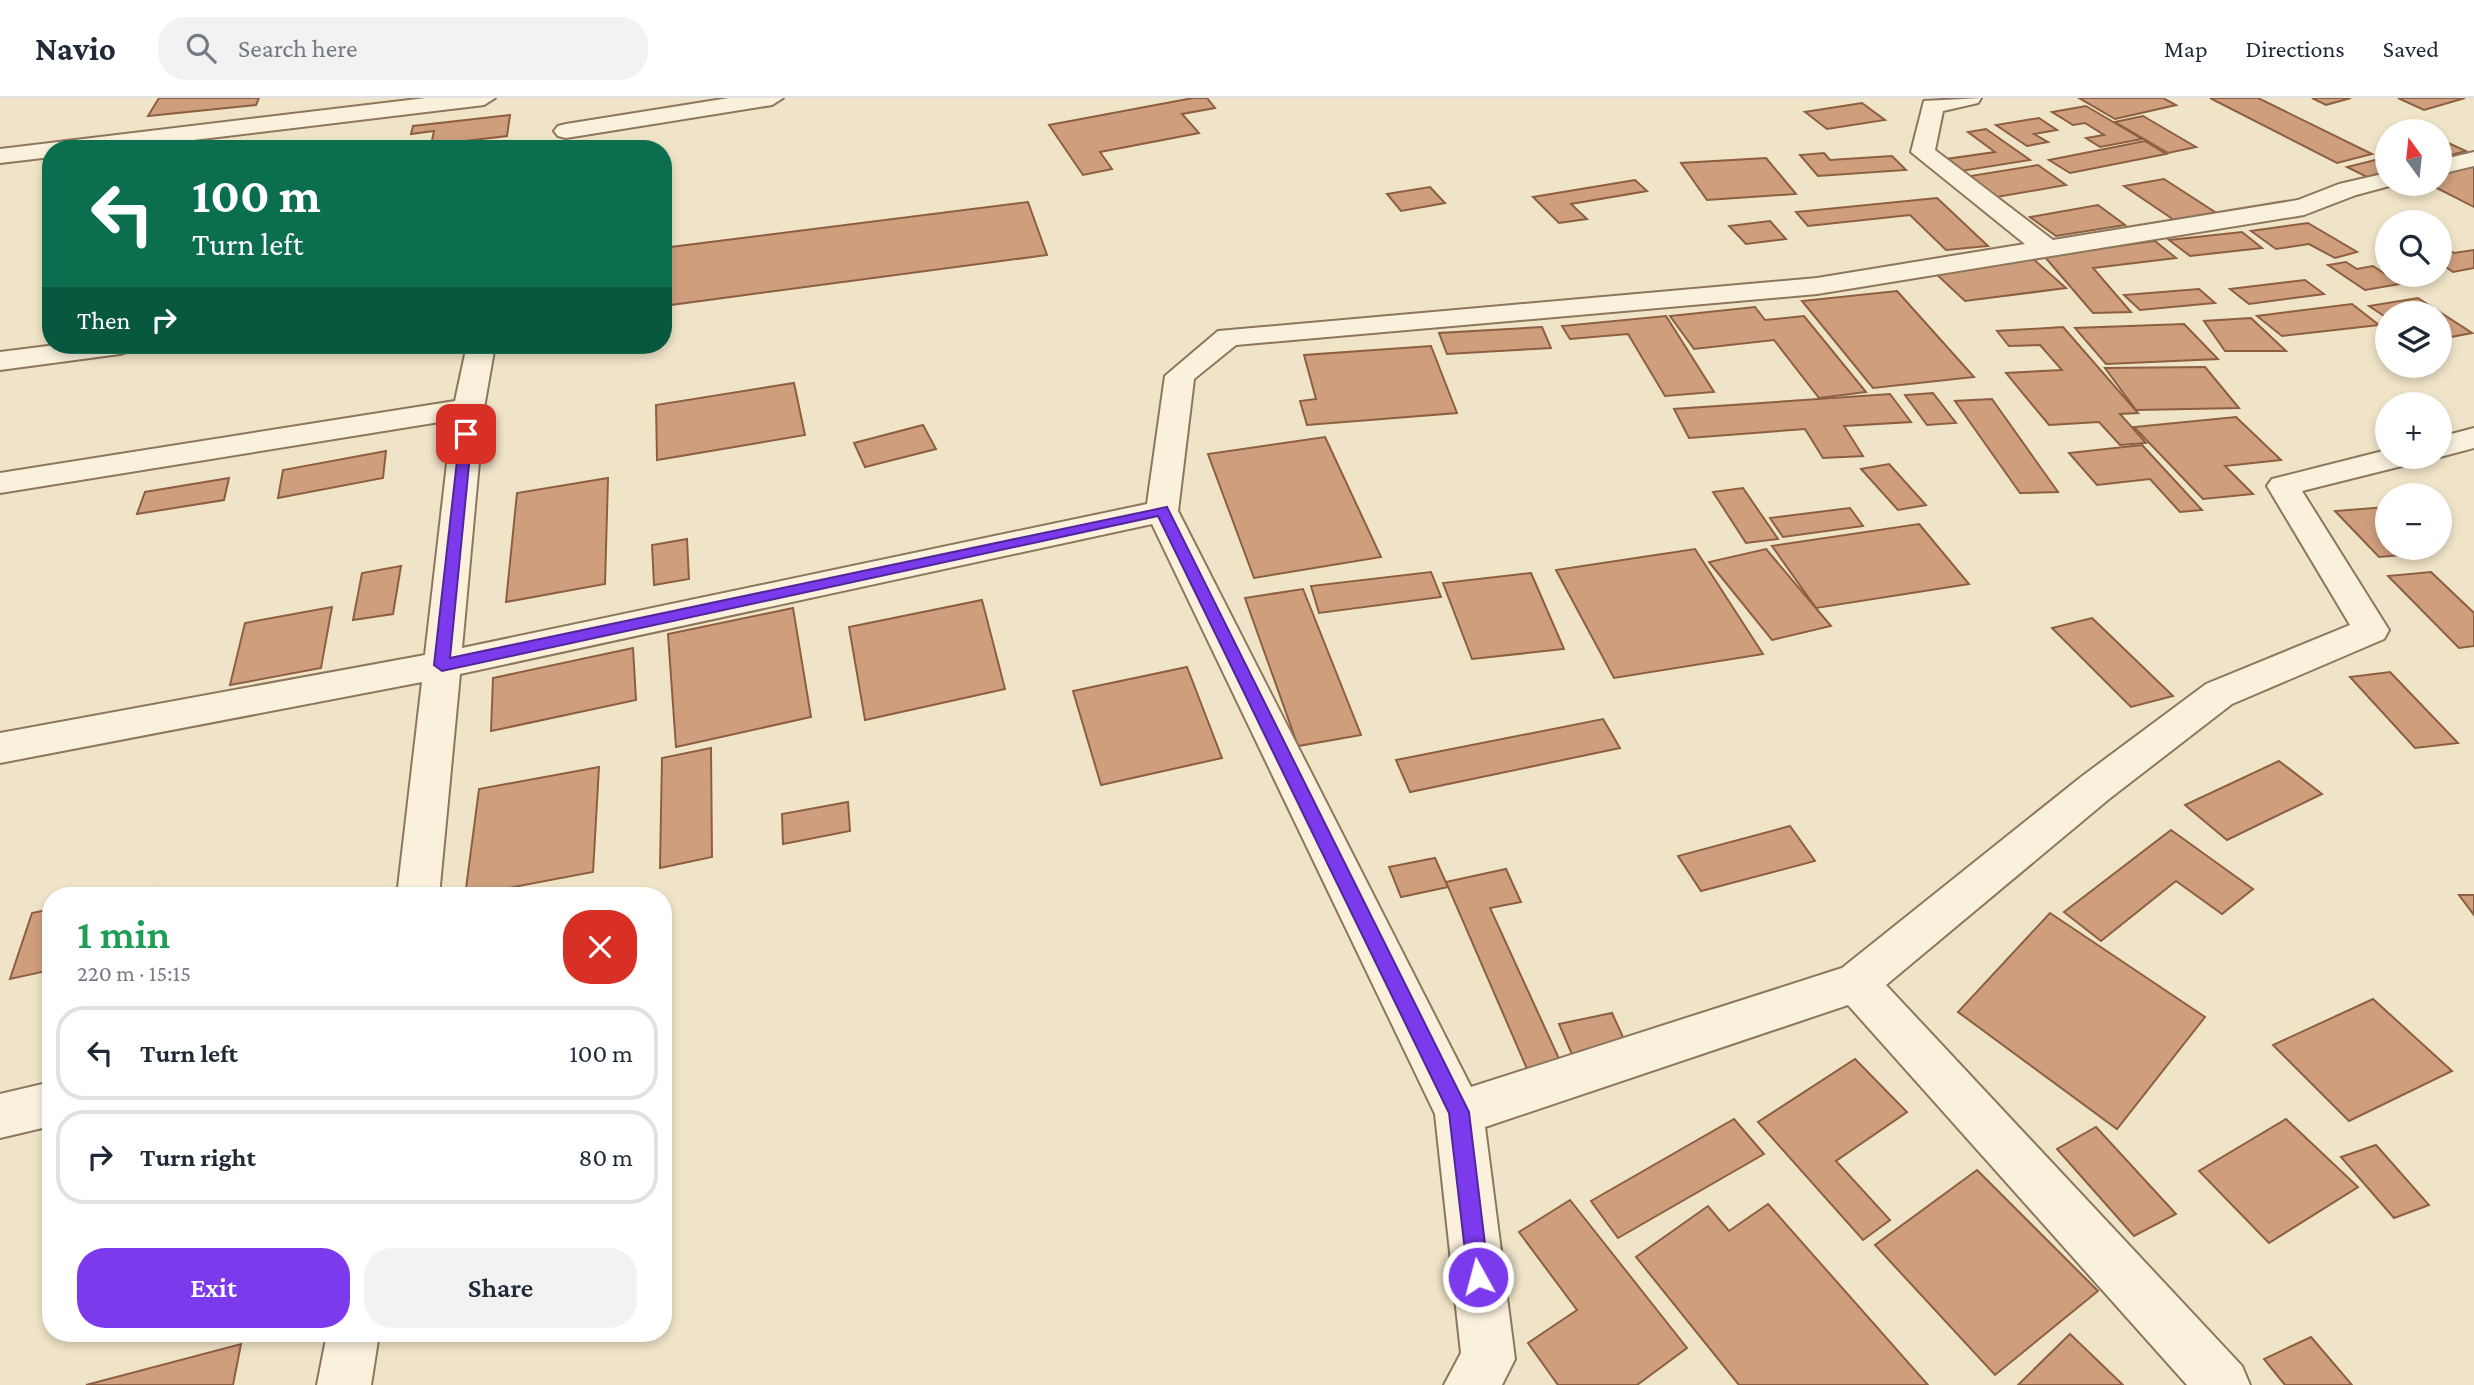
<!DOCTYPE html>
<meta charset="utf-8">
<style>
:root{--surface:#fff;--page:#f2f2f3;--text:#1f2937;--muted:#747a83;--line:#e0e1e3;--accent:#7c3aed}
body{margin:0;font-family:"Crimson Pro",serif;background:var(--page);color:var(--text);height:100vh;display:flex;flex-direction:column;font-size:26px;white-space:nowrap}
*{box-sizing:border-box;margin:0}
p{font-size:23px;color:var(--muted)}
.icon{flex:none;width:38px;height:38px;fill:none;stroke:currentColor;stroke-width:2;stroke-linecap:round;stroke-linejoin:round}
.map{position:relative;flex:1;overflow:hidden}
.side{position:absolute;left:42px;top:789px;width:630px;height:455px;display:flex;flex-direction:column;background:var(--surface);border-radius:28px;box-shadow:0 4px 10px #0003}
.side>*{flex:none}
.banner{position:absolute;left:42px;top:42px;width:630px;height:214px;border-radius:28px;box-shadow:0 4px 10px #0003;background:#0b6e4f;color:#fff;overflow:hidden}
.needle{width:46px;rotate:345deg}
.tools{position:absolute;left:2375px;top:21px;display:grid;gap:14px}
.tools a{display:grid;place-items:center;width:77px;height:77px;border-radius:50%;background:var(--surface);box-shadow:0 4px 10px #0003;font-size:35px}
.pin{position:absolute;display:grid;place-items:center;width:60px;height:60px;color:#fff;margin:-30px;border-radius:14px;box-shadow:0 4px 10px #0006}
.me{position:absolute;width:77px;margin:-38px;rotate:353deg;stroke-linejoin:round;filter:drop-shadow(0 0 5px #0008)}
.turn{display:flex;align-items:center;gap:24px;height:147px;padding:0 35px;font-size:32px}
.turn .icon{width:91px;height:91px;stroke-width:2.5}
.turn b{display:block;font-size:49px;line-height:60px}
.then{display:flex;align-items:center;height:66px;padding:0 35px;background:#0003;gap:14px;font-size:26px}
.round{display:grid;place-items:center;flex:none;width:74px;height:74px;border-radius:28px;background:var(--page)}
.summary{display:flex;align-items:center;justify-content:space-between;height:119px;padding:0 35px}
h1{font-size:42px;font-weight:600;line-height:52px;color:#1e9e55}
.button{display:flex;gap:14px;margin-top:auto;padding:14px 35px}
.button a{flex:1;height:80px;border-radius:28px;background:var(--accent);color:#fff;font-size:28px;font-weight:600;line-height:80px;text-align:center}
.button a+a{background:var(--page);color:var(--text)}
ul{padding:0;list-style:none}
li{display:flex;align-items:center;gap:21px;height:94px;margin:0 14px 10px;padding:0 21px;border:4px solid var(--line);border-radius:28px}
li div{flex:1}
li b{display:block;font-size:26px}
li em{font-style:normal}
header{display:flex;align-items:center;gap:42px;box-sizing:border-box;height:98px;padding:0 35px;background:var(--surface);border-bottom:2px solid var(--line)}
header strong{font-size:33px}
nav{display:flex;gap:38px;margin-inline-start:auto;font-size:24px}
.search{width:490px;height:63px;background:var(--page);display:flex;align-items:center;gap:18px;box-sizing:border-box;padding:0 24px;border-radius:28px;color:var(--muted);font-size:26px}
.map>svg:first-child{display:block}
.building{fill:#cf9f7d;stroke:#8d5f41;stroke-width:2}
.lines{fill:none;stroke-linecap:round;stroke-linejoin:round}
.minor-casing{stroke:#8d765c;stroke-width:4}
.minor{fill:#faf1dc;fill-rule:evenodd}
.route{fill:#7c3aed;stroke:#51269a;stroke-width:2}
</style>
<header>
<strong>Navio</strong>
<div class="search"><svg class="icon" aria-label="search" viewBox="0 0 24 24"><circle cx="10" cy="10" r="6"/><path d="M15 15l6 6"/></svg>Search here</div>
<nav><a>Map</a><a>Directions</a><a>Saved</a></nav>
</header>
<div class="map">
<svg width="2474" height="1287" viewBox="0 0 2474 1287">
<rect width="100%" height="100%" fill="#f0e4c8"/>
<!-- building -->
<g class="building">
<polygon points="159,0 259,0 256,7 148,18"/>
<polygon points="1193,0 1207,0 1215,10 1182,16 1199,35 1100,54 1112,71 1083,77 1049,27"/>
<polygon points="2079,0 2163,0 2176,7 2115,21"/>
<polygon points="2210,0 2258,0 2372,56 2337,65"/>
<polygon points="2312,0 2351,0 2326,7"/>
<polygon points="2398,0 2465,0 2424,12"/>
<polygon points="1862,5 1885,22 1827,31 1805,14"/>
<polygon points="2086,8 2142,41 2100,49 2086,40 2104,37 2085,25 2073,27 2052,14"/>
<polygon points="510,17 507,38 431,47 434,33 411,36 413,28"/>
<polygon points="2143,18 2196,49 2168,55 2115,24"/>
<polygon points="2039,20 2057,32 2034,36 2048,44 2027,48 1996,27"/>
<polygon points="1986,31 2030,62 1961,73 1946,61 1995,54 1968,34"/>
<polygon points="2145,43 2166,56 2070,75 2049,62"/>
<polygon points="2446,44 2466,53 2440,60 2440,45"/>
<polygon points="504,45 503,51 455,51"/>
<polygon points="1824,55 1830,62 1892,58 1906,72 1818,78 1800,57"/>
<polygon points="2387,59 2387,74 2367,79 2347,69"/>
<polygon points="1766,60 1796,96 1707,102 1681,65"/>
<polygon points="2038,67 2066,87 1991,100 1964,79"/>
<polygon points="2474,67 2474,109 2429,86 2440,86 2440,75"/>
<polygon points="2164,81 2218,116 2177,124 2124,88"/>
<polygon points="1635,82 1647,93 1571,106 1587,121 1559,125 1533,99"/>
<polygon points="1430,89 1445,105 1401,113 1387,96"/>
<polygon points="1937,100 1988,148 1946,152 1910,117 1808,128 1796,114"/>
<polygon points="1028,104 1047,157 663,208 663,150"/>
<polygon points="2098,107 2125,127 2056,138 2030,119"/>
<polygon points="1770,123 1786,141 1746,146 1729,128"/>
<polygon points="2308,125 2357,154 2335,160 2309,146 2276,151 2251,133"/>
<polygon points="2242,134 2262,150 2190,158 2169,142"/>
<polygon points="2155,143 2176,160 2093,170 2131,214 2093,215 2044,158"/>
<polygon points="2440,146 2454,155 2474,152 2474,170 2453,174 2440,165"/>
<polygon points="2032,160 2066,190 1965,203 1933,173"/>
<polygon points="2346,164 2357,171 2373,168 2400,186 2365,192 2328,167"/>
<polygon points="2305,182 2324,196 2249,206 2230,191"/>
<polygon points="2199,191 2215,205 2140,212 2124,197"/>
<polygon points="1897,193 1974,279 1873,290 1802,203"/>
<polygon points="2418,200 2472,235 2440,241 2440,215 2387,215 2387,220 2369,208"/>
<polygon points="2352,206 2379,227 2282,238 2257,218"/>
<polygon points="1755,209 1765,222 1804,218 1866,294 1819,300 1774,242 1694,251 1670,218"/>
<polygon points="1666,218 1714,294 1665,298 1628,236 1570,241 1562,228"/>
<polygon points="2251,220 2286,253 2225,253 2204,223"/>
<polygon points="2184,226 2218,261 2106,266 2075,230"/>
<polygon points="1542,229 1551,250 1447,256 1439,235"/>
<polygon points="2063,229 2138,315 2120,316 2146,345 2120,347 2099,324 2049,327 2006,275 2062,272 2040,247 2009,248 1997,233"/>
<polygon points="1431,248 1457,315 1307,327 1300,303 1316,301 1304,257"/>
<polygon points="2205,269 2239,310 2136,312 2105,270"/>
<polygon points="794,285 805,337 657,362 656,307"/>
<polygon points="1933,295 1956,325 1927,327 1905,297"/>
<polygon points="1890,296 1911,324 1844,328 1863,358 1823,360 1805,331 1689,340 1674,311"/>
<polygon points="1992,301 2058,394 2020,395 1955,303"/>
<polygon points="2236,319 2281,362 2225,368 2253,396 2203,401 2134,329"/>
<polygon points="923,327 936,351 865,369 854,345"/>
<polygon points="1325,339 1381,459 1254,480 1208,356"/>
<polygon points="2142,347 2202,412 2180,414 2150,381 2097,387 2069,355"/>
<polygon points="386,353 383,380 278,400 283,372"/>
<polygon points="1889,366 1926,407 1898,412 1861,371"/>
<polygon points="229,380 224,402 137,416 145,394"/>
<polygon points="608,380 605,486 506,504 517,395"/>
<polygon points="1743,390 1778,441 1746,445 1713,394"/>
<polygon points="2387,409 2387,425 2384,425 2387,428 2387,450 2408,450 2414,456 2379,459 2335,413"/>
<polygon points="1850,410 1863,428 1783,439 1770,420"/>
<polygon points="1919,426 1969,486 1816,510 1772,448"/>
<polygon points="687,441 689,481 654,487 652,447"/>
<polygon points="1695,451 1763,556 1614,580 1556,472"/>
<polygon points="1766,451 1831,528 1772,542 1709,464"/>
<polygon points="401,468 393,516 353,522 362,475"/>
<polygon points="1431,474 1441,499 1319,515 1311,488"/>
<polygon points="2431,474 2474,515 2474,548 2459,550 2388,478"/>
<polygon points="1531,475 1564,551 1472,561 1443,485"/>
<polygon points="1303,491 1361,637 1298,648 1245,500"/>
<polygon points="982,502 1005,591 865,622 849,529"/>
<polygon points="332,509 321,570 230,587 245,525"/>
<polygon points="793,510 811,619 676,649 668,536"/>
<polygon points="2092,520 2173,598 2131,609 2052,530"/>
<polygon points="633,550 636,602 491,633 493,580"/>
<polygon points="1187,569 1222,660 1101,687 1073,593"/>
<polygon points="2390,574 2458,645 2415,650 2350,579"/>
<polygon points="1603,621 1620,650 1410,694 1396,662"/>
<polygon points="711,650 712,759 660,770 662,660"/>
<polygon points="2279,663 2322,696 2227,742 2185,707"/>
<polygon points="599,669 593,774 465,798 479,691"/>
<polygon points="848,704 850,733 783,746 782,716"/>
<polygon points="1790,728 1815,763 1701,793 1678,758"/>
<polygon points="2171,732 2253,791 2222,816 2176,783 2101,843 2064,814"/>
<polygon points="1435,760 1448,789 1401,799 1389,769"/>
<polygon points="1506,771 1521,804 1490,810 1561,965 1528,973 1446,784"/>
<polygon points="155,790 153,798 117,798"/>
<polygon points="2459,797 2474,797 2474,817"/>
<polygon points="51,811 51,872 10,881 32,815"/>
<polygon points="2050,815 2205,919 2117,1031 1958,914"/>
<polygon points="2373,901 2452,973 2349,1023 2273,947"/>
<polygon points="1612,915 1628,950 1574,961 1559,926"/>
<polygon points="1855,961 1907,1014 1836,1063 1890,1122 1863,1142 1758,1024"/>
<polygon points="1734,1021 1764,1056 1618,1140 1591,1103"/>
<polygon points="2286,1021 2358,1089 2269,1145 2199,1073"/>
<polygon points="2096,1029 2176,1116 2134,1138 2057,1051"/>
<polygon points="2376,1047 2429,1107 2394,1120 2341,1059"/>
<polygon points="1977,1072 2098,1193 1995,1277 1875,1147"/>
<polygon points="1570,1102 1687,1250 1637,1287 1558,1287 1528,1245 1577,1212 1519,1134"/>
<polygon points="1768,1106 1928,1287 1739,1287 1636,1159 1708,1108 1729,1133"/>
<polygon points="2070,1236 2123,1287 2018,1287"/>
<polygon points="2311,1239 2352,1287 2285,1287 2264,1261"/>
<polygon points="241,1246 233,1287 86,1287"/>
</g>
<g class="lines">
<defs>
<g id="minor">
<polygon points="426,0 495,0 484,7 119,51 51,51 51,59 0,65 0,51"/>
<polygon points="729,0 783,0 772,7 566,40 558,38 554,33 558,28 566,26"/>
<polygon points="1981,0 1978,5 1943,13 1935,52 2053,142 2298,102 2339,86 2387,75 2387,86 2397,86 2356,97 2304,117 1817,196 1236,247 1194,281 1178,413 1471,989 1842,870 2081,679 2206,586 2350,527 2267,388 2272,381 2387,352 2387,359 2415,359 2410,366 2302,393 2389,532 2384,541 2232,606 2109,701 1886,887 2242,1268 2250,1287 2187,1287 1848,907 1485,1029 1515,1261 1502,1287 1444,1287 1461,1255 1435,1016 1152,426 460,576 439,798 397,798 422,584 0,665 0,635 425,557 452,322 0,395 0,375 455,303 467,247 495,247 484,310 462,550 1147,406 1165,278 1218,233 1817,180 2025,146 1911,54 1924,3"/>
<polygon points="2474,54 2474,68 2440,76 2440,62"/>
<polygon points="56,247 134,247 130,253 120,256 0,272 0,254"/>
<polygon points="2474,330 2474,350 2440,359 2440,339"/>
<polygon points="51,984 51,1028 0,1040 0,996"/>
<polygon points="327,1236 379,1236 371,1287 317,1287"/>
</g>
</defs>
<!-- minor casing -->
<use href="#minor" class="minor-casing"/>
<!-- minor -->
<use href="#minor" class="minor"/>
</g>
<!-- route -->
<polygon class="route" points="466,332 472,336 450,560 1167,409 1469,1014 1489,1179 1486,1186 1478,1189 1471,1186 1468,1179 1449,1015 1158,418 442,573 434,567 460,336"/>
</svg>
<div class="tools">
<a><svg class="needle" viewBox="-14 -14 28 28"><path d="M0-13l5 13h-10z" fill="#e53935"/><path d="M0 13l5-13h-10z" fill="#747a83"/></svg></a>
<a><svg class="icon" aria-label="search" viewBox="0 0 24 24"><circle cx="10" cy="10" r="6"/><path d="M15 15l6 6"/></svg></a>
<a><svg class="icon" aria-label="layers" viewBox="0 0 24 24"><path d="M12 4l9 5-9 5-9-5zM3 14l9 5 9-5"/></svg></a>
<a>+</a>
<a>−</a>
</div>
<div class="pin" style="left:466px;top:336px;background:#d93025"><svg class="icon" aria-label="arrive" viewBox="0 0 24 24"><path d="M6 21V4h12l-3 4 3 4H6"/></svg></div>
<svg class="me" style="left:1478px;top:1179px" viewBox="-20 -20 40 40"><circle r="17" fill="#7c3aed" stroke="#fff" stroke-width="3"/><path d="M0-11L8 9 0 5-8 9z" fill="#fff"/></svg>
<div class="banner">
<div class="turn"><svg class="icon" aria-label="left" viewBox="0 0 24 24"><path d="M17 20v-9H6M10 6l-5 5 5 5"/></svg><div><b>100 m</b>Turn left</div></div>
<div class="then">Then<svg class="icon" aria-label="right" viewBox="0 0 24 24"><path d="M7 20v-9h11M14 6l5 5-5 5"/></svg></div>
</div>
<section class="side">
<div class="summary"><div><h1>1 min</h1><p>220 m · 15:15</p></div><a class="round" style="background:#d93025;color:#fff"><svg class="icon" aria-label="close" viewBox="0 0 24 24"><path d="M6 6l12 12M18 6L6 18"/></svg></a></div>
<ul>
<li><svg class="icon" aria-label="left" viewBox="0 0 24 24"><path d="M17 20v-9H6M10 6l-5 5 5 5"/></svg><div><b>Turn left</b></div><em>100 m</em></li>
<li><svg class="icon" aria-label="right" viewBox="0 0 24 24"><path d="M7 20v-9h11M14 6l5 5-5 5"/></svg><div><b>Turn right</b></div><em>80 m</em></li>
</ul>
<div class="button"><a>Exit</a><a>Share</a></div>
</section>
</div>
